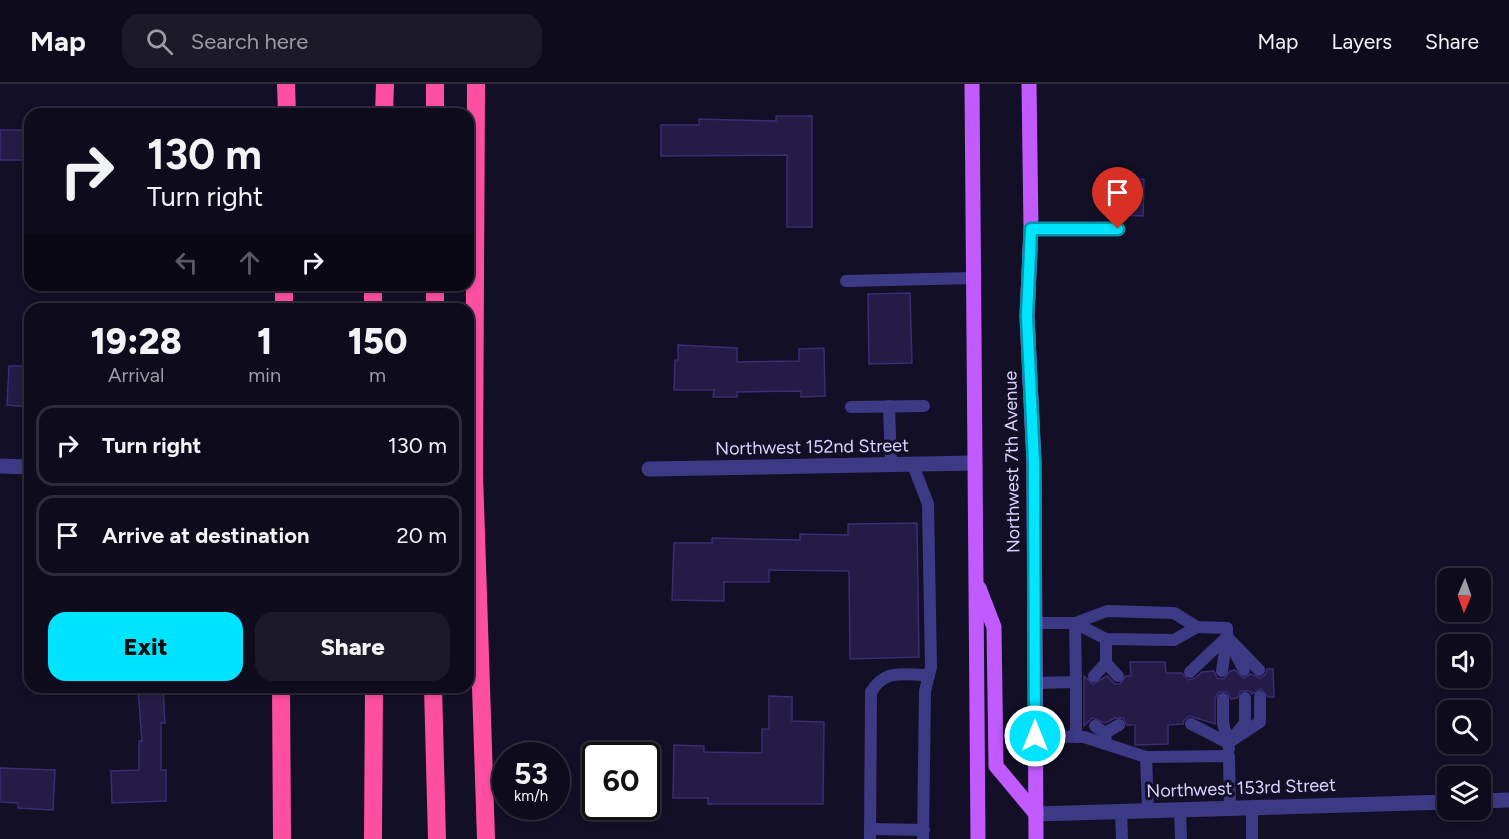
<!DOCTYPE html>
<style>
:root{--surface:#0e0b1c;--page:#1c1929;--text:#f1f3f6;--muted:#9b9ba3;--line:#2e2b3b;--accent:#00e5ff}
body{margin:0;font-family:Figtree,sans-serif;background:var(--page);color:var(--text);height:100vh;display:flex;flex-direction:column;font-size:22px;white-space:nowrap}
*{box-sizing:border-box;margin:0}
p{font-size:20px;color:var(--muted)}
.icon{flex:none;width:33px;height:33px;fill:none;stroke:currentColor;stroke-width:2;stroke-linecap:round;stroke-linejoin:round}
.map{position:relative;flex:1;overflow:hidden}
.panel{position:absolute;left:24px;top:219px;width:450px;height:390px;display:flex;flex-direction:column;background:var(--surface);border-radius:18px;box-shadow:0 3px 9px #0003,0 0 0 2px var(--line)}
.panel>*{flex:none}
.top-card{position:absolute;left:24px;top:24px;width:450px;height:183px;border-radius:18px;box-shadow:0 3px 9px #0003,0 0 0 2px var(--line);background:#0e0b1c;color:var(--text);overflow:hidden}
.needle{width:39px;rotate:182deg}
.tools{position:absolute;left:1437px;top:484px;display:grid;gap:12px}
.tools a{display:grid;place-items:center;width:54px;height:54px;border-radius:12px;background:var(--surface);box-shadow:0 3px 9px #0003,0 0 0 2px var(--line);font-size:30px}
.speed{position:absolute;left:492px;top:658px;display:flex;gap:12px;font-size:30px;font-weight:700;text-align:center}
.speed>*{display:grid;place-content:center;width:78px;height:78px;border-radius:50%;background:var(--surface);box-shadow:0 3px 9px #0003,0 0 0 2px var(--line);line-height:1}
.speed small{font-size:15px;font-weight:400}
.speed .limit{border:3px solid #111;border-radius:9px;background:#fff;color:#111}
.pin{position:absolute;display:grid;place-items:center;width:51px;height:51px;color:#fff;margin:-62px -26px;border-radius:50% 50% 50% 0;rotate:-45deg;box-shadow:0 0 6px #0007}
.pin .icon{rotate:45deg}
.me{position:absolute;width:66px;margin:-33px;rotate:0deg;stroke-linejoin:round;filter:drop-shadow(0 0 4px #0008)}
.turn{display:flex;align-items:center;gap:21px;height:126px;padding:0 24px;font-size:27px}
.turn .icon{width:78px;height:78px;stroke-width:2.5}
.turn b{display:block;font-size:42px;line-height:51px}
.lanes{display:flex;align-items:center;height:57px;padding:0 24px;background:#0003;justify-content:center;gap:30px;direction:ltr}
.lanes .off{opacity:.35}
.eta{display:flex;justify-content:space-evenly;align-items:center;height:102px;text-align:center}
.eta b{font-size:36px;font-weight:800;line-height:42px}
.cta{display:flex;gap:12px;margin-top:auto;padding:12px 24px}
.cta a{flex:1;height:69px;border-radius:18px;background:var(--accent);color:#111;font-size:24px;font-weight:800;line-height:69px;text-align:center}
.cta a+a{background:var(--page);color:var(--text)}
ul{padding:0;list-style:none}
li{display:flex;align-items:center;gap:18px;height:81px;margin:0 12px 9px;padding:0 12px;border:3px solid var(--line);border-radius:18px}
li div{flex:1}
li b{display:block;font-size:22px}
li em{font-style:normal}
header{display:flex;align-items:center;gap:36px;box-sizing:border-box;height:84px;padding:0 30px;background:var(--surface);border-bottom:2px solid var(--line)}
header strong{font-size:28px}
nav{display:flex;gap:33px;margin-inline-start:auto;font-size:21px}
.search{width:420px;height:54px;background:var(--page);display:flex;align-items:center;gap:15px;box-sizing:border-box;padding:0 21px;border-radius:18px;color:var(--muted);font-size:22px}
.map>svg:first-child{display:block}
.building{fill:#241b47;stroke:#3b2d73;stroke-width:1.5}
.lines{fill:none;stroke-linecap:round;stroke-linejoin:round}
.service{stroke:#3d3a85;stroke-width:12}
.minor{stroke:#3d3a85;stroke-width:15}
.primary{stroke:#c25bff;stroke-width:15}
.motorway{stroke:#ff4fa3;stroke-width:18}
.route-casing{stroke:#0095a6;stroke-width:15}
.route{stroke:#00e5ff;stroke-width:10}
.labels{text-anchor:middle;stroke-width:6;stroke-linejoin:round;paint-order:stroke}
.street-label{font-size:18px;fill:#d9d4ff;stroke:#130f26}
</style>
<header>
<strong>Map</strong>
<div class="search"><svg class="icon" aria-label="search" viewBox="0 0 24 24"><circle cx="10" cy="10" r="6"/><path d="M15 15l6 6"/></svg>Search here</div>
<nav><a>Map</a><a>Layers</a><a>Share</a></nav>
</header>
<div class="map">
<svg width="1509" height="755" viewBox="0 0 1509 755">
<rect width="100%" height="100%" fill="#130f26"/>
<!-- building -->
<g class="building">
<polygon points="776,32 812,32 812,143 787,143 787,71 661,72 661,41 699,41 699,35 776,37"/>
<rect x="0" y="46" width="30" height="30"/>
<polygon points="1119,95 1144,95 1143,132 1119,131"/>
<polygon points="910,209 912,279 869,280 868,210"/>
<polygon points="678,261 737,264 737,278 799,277 799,265 824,264 825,312 801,313 801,307 737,308 737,313 713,313 714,306 674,306 675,276 678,276"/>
<polygon points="9,282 30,282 30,323 7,321"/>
<polygon points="917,439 919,573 850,575 849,487 769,486 769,498 724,498 724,517 672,516 674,459 712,459 712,454 800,456 800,450 848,451 848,440"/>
<polygon points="1130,578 1165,578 1166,589 1182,589 1188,596 1195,594 1202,588 1214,587 1217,594 1224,595 1230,587 1235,586 1243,594 1251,590 1260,594 1265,591 1267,585 1273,585 1274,613 1268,613 1261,605 1252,610 1249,607 1241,607 1237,614 1231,615 1227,608 1219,608 1215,614 1215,640 1190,632 1184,636 1183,640 1168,641 1168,660 1135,661 1135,641 1127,641 1123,634 1115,634 1105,639 1092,634 1084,642 1084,592 1093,600 1107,592 1115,600 1120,600 1126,592 1131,592"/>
<polygon points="163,604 165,639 161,639 161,686 166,686 166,717 112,719 111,687 139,686 139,657 142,657 138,606"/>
<polygon points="769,612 792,613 792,637 824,638 823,720 708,720 708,714 673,714 674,661 704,662 704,668 762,669 762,645 769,645"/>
<polygon points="0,684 55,686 53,726 18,724 18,719 0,718"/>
</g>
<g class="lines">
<!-- service -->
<g class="service">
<polyline points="1031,145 1118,145"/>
<polyline points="846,197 973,194"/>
<polyline points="889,322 891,381"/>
<polyline points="851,323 924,322"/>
<polyline points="913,381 928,420 931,583 925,607 923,755"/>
<polyline points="1034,539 1075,539 1107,527 1174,529 1197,543 1227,544 1227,553 1190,588"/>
<polyline points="1227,553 1259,586"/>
<polyline points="1233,565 1244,586"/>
<polyline points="1106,579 1118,592"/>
<polyline points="1222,587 1227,553"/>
<polyline points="1094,592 1106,579 1106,555"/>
<polyline points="1076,598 1075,539 1106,555 1174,556 1197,543"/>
<polyline points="1035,599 1076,598 1076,653"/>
<polyline points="1223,615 1223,639 1228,659"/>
<polyline points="1191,640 1228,659 1229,665"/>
<polyline points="1095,642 1105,649 1106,660"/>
<polyline points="1105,649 1119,641"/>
<polyline points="1235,651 1245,639 1245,614"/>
<polyline points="1035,652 1084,653 1146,673"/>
<polyline points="1228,659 1260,638 1260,613"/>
<polyline points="1252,724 1252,755"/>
<polyline points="1180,726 1181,755"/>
<polyline points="1121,727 1122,755"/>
<polyline points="1148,727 1146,673 1229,672 1230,725"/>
<polyline points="870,745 924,746"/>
<path d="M870,755L871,608C886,584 903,591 929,591"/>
</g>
<!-- minor -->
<g class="minor">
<polyline points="0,382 30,383"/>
<polyline points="649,385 974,379"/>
<polyline points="1480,717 1509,716"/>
<polyline points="1036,730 1448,718"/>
</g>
<!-- primary -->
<g class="primary">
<polyline points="972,0 978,755"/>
<polyline points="1029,0 1031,145 1027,232 1034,379 1036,755"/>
<polyline points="979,504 994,543 996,682 1036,730"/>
</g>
<!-- motorway -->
<g class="motorway">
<polyline points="286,0 287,30"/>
<polyline points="476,0 474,390 486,755"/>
<polyline points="384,30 385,0"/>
<polyline points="435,30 435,0"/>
<polyline points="373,201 373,225"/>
<polyline points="284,225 284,201"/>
<polyline points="435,225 435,201"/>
<polyline points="281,603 282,755"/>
<polyline points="433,603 437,755"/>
<polyline points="373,755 374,603"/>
</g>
</g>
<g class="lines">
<defs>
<polyline id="route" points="1035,652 1034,379 1027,232 1031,145 1118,145"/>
</defs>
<!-- route casing -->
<use href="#route" class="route-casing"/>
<!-- route -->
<use href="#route" class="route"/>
</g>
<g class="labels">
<!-- street labels -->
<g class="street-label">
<text transform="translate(812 363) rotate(-1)" y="6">Northwest 152nd Street</text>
<text transform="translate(1012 378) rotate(-91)" y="6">Northwest 7th Avenue</text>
<text transform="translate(1241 704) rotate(-2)" y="6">Northwest 153rd Street</text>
</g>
</g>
</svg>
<div class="tools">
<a><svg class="needle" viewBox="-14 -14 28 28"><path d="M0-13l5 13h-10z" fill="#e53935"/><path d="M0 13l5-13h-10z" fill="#9b9ba3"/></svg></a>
<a><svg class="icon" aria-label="sound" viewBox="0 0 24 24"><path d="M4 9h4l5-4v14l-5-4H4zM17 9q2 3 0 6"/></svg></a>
<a><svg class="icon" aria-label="search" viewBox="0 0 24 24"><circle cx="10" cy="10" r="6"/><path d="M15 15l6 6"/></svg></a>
<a><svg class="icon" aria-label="layers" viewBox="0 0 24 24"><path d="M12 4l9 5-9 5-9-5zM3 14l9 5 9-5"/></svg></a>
</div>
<div class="speed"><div>53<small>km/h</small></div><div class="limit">60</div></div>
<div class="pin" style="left:1118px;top:145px;background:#d93025"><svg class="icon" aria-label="arrive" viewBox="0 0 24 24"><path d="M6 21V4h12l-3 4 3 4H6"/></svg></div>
<svg class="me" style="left:1035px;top:652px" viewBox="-20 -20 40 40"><circle r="17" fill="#00e5ff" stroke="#fff" stroke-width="3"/><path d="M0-11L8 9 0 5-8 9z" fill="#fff"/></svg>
<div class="top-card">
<div class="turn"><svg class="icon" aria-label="right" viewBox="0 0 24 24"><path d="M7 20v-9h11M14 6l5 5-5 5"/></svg><div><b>130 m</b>Turn right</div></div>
<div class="lanes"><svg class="icon off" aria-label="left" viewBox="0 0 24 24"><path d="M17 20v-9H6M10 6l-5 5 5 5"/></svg><svg class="icon off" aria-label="ahead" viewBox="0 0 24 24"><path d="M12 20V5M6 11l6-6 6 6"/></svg><svg class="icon" aria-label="right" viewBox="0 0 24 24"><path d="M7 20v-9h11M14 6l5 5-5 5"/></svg></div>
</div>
<section class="panel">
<div class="eta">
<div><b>19:28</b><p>Arrival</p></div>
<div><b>1</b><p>min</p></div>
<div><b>150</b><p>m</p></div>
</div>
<ul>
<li><svg class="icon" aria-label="right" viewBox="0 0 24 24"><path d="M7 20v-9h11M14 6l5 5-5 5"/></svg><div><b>Turn right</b></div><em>130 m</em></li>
<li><svg class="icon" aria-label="arrive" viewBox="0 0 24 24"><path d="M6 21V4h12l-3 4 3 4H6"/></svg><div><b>Arrive at destination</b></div><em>20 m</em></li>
</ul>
<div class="cta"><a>Exit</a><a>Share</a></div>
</section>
</div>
